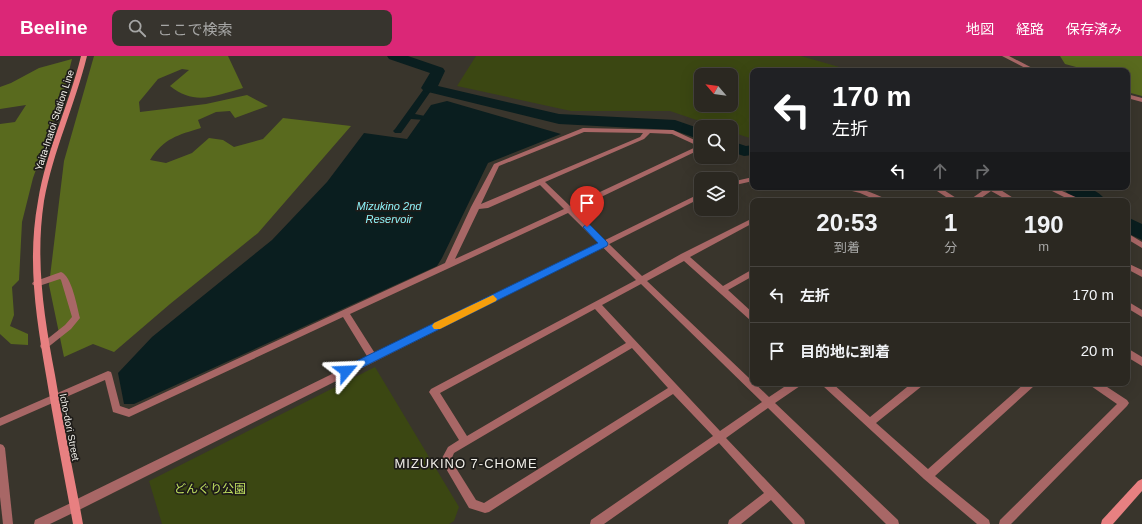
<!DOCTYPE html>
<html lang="ja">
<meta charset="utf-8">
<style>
:root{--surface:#2b2821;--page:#37342e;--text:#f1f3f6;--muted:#a6a6a5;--line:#47443f;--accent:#db2777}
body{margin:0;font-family:Arial,"Noto Sans JP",sans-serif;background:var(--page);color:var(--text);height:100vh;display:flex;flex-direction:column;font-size:15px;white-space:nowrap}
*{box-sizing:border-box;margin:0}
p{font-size:13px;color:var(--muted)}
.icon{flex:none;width:22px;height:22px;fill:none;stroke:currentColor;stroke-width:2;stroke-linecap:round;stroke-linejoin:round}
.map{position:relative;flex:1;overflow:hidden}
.sheet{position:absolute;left:750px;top:142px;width:380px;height:188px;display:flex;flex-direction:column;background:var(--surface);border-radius:8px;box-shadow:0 4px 16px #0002,0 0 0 1px var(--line)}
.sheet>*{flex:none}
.banner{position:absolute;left:750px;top:12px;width:380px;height:122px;border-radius:8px;box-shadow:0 4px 16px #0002,0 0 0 1px var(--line);background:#202124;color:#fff;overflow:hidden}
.needle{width:26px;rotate:298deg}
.tools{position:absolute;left:694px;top:12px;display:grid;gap:8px}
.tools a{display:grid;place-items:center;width:44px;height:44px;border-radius:8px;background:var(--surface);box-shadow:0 4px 16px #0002,0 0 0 1px var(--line);font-size:20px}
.pin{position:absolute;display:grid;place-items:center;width:34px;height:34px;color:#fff;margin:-41px -17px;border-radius:50% 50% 50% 0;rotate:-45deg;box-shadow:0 0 4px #0007}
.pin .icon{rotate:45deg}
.me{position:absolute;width:44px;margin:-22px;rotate:64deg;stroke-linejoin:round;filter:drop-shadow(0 0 3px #0008)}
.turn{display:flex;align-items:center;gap:14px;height:84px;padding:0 16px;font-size:18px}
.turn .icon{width:52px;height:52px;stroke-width:2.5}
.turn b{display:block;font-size:28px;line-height:34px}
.lanes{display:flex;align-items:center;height:38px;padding:0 16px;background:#0003;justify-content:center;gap:20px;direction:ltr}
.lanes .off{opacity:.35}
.eta{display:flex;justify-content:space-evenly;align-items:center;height:68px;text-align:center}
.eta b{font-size:24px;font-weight:700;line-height:28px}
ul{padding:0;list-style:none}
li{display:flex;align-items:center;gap:12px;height:56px;padding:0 16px;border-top:1px solid var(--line)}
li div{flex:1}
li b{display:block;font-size:15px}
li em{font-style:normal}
header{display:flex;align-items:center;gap:24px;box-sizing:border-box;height:56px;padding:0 20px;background:var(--accent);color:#fff}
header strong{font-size:19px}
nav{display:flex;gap:22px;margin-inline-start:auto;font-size:14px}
.search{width:280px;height:36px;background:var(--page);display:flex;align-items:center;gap:10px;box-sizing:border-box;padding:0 14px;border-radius:8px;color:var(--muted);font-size:15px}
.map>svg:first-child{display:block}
.green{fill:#3b4712;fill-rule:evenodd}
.forest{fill:#596a1e}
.water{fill:#0a1e1f}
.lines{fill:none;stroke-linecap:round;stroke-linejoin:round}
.canal{fill:#0a1e1f;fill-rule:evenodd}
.river{fill:#0a1e1f;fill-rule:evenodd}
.minor{fill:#a86766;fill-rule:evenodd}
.tertiary{fill:#a86766;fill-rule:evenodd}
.secondary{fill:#e88081;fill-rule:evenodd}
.route{fill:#1a73e8;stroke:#114b97}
.slow{fill:#f59e0b}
.labels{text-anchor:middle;stroke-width:3.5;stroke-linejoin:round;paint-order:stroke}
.street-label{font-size:10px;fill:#f0eee8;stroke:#1e1c19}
.water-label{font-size:11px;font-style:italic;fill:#8ff4fa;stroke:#1e1c19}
.near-park-label{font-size:12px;fill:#c0e060;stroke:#1e1c19}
.near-neighbourhood-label{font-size:13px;letter-spacing:1px;fill:#f0eee8;stroke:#1e1c19}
</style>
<header>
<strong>Beeline</strong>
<div class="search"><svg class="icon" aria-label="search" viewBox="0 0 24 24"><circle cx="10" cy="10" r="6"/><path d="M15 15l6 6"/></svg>ここで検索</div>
<nav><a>地図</a><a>経路</a><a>保存済み</a></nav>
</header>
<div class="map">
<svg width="1142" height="468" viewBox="0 0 1142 468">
<rect width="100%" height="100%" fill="#39352c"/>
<!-- green -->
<g class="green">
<path d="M476,0H801L853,15H753V83L731,76V71H717L670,55H571L457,30ZM701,19H731V49H701Z"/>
<polygon points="375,311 459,451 454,465 449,468 162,468 149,425"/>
</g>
<!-- forest -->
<g class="forest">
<path d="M94,0H228L243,32C214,40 195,50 170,30L189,14L182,13L158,23L139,46L140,56L206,48L247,39L268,50L235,62L230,55L216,56L198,64L201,72C178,79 164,82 150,104L166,107L192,97L209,82L223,84L234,91L263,83L283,62L351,70L258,177L170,248L114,296L93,288L64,301L49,229L64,105Z"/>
<polygon points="1060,0 1142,0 1142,40 1127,36 1127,15 1091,15 1065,8"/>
<polygon points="72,3 63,39 33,122 22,166 19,224 12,231 14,259 10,270 28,278 28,289 11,288 0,278 0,68 15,66 26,49 0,53 0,31 11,27 39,12"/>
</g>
<!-- water -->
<polygon class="water" points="447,45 561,78 488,107 442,202 437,210 134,348 124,348 118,317 152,281 272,184 327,126 364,77 407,83 431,49"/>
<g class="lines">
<!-- canal -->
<polygon class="canal" points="429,29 433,32 415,58 425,60 427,62 425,64 411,63 401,77 395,77 393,75 395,73 426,30"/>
<!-- river -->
<g class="river">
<polygon points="387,0 408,0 443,12 445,15 438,30 559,58 675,64 701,73 701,84 673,74 559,68 424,35 421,32 430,17 389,3"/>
<polygon points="731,85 746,90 753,89 753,99 744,100 731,96"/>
<path d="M1062,131C1078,131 1096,129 1106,145C1091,145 1071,145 1062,131Z"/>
<polygon points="1127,161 1142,168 1142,184 1127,177"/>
</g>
<!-- minor -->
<g class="minor">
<polygon points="1002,0 1009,0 1038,15 1031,15"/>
<polygon points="1127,38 1142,42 1142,46 1127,42"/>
<path d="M583,72L673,74L701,87V93L574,154L642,220L681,198L753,162V167L690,201L723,230L753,213V220L728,234L753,257V265L750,264L684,205L647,225L769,341L790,327H802L800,330L775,347L898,464L899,468H886L768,352L726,382L804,464L805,468H793L771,444L741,468H728L729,464L764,437L719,387L604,468H590L591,464L713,380L673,338L489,456L485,457L469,452L441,404L448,391L459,384L431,339L429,336L431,333L636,224L568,157L350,258L376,299L377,302L376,305L373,306L370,305L343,261L129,361L113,356L105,324L0,370V362L108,315L111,316L112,319L120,350L129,353L445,207L471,151L494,108ZM584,76L643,77L640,81L481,148L499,110ZM650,77L672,78L698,90L570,150L545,126L644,83ZM540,129L564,153L455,203L479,153L488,152ZM641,228L762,346L720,375L602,249ZM595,253L626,287L467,380L440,337ZM632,292L668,332L484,447L476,444L451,404L454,397Z"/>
<polygon points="931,131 939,131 961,145 952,145"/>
<polygon points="988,131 996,131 1018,145 1009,145 991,135 977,145 968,145"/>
<polygon points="1044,131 1053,131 1080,143 1082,145 1072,145"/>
<polygon points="1127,177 1142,186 1142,192 1127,183"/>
<polygon points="1127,207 1142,214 1142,221 1127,213"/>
<path d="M61,216C72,220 77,251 80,262L71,273L47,292L44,294L41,292L40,290L41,288L65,269L72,261L61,224L60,223L36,231L32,228L33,226Z"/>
<polygon points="1127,245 1142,254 1142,261 1127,252"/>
<polygon points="821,327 832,327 870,361 912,327 924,327 922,330 876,367 928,413 1025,327 1036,327 1034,330 935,420 989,464 990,468 977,468 924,423 823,330"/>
<polygon points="1089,327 1101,327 1127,344 1129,347 1127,350 1011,468 999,468 1000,464 1117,348 1091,330"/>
<polygon points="0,388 3,389 5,392 13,468 3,468 0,441"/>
<polygon points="75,445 79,446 80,450 79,454 50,468 34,468 35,464"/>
</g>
<!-- tertiary -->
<g class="tertiary">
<polygon points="753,121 753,125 731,130 731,126"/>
<path d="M843,131C860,131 871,136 886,143L888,145H878L860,137L844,133Z"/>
<polygon points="701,137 701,142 79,454 75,455 71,454 70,450 71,446"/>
<polygon points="1127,292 1142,301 1142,310 1127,301"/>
</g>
<!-- secondary -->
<g class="secondary">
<path d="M81,0H87C75,49 53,95 44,145C35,204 44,261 55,319C63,369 74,418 83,468H73C64,418 54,369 46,319C36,261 27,204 38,145C46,95 69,49 81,0Z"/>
<polygon points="1142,423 1142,435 1113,468 1101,468 1102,464 1138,425"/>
</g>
</g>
<!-- route -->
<polygon class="route" points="587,168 590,169 607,186 608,188 607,190 349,318 346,320 342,318 341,315 342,312 598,187 583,171"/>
<!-- slow -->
<polygon class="slow" points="493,239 497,243 496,245 440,273 434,273 432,270 434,267"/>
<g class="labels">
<!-- street labels -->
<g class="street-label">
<text transform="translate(54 64) rotate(-72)" y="4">Yaita-Inatoi Station Line</text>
<text transform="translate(70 371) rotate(79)" y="4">Icho-dori Street</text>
</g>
<!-- water labels -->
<g class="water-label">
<text x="389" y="154">Mizukino 2nd<tspan x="389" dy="13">Reservoir</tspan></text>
</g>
<!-- near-park labels -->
<g class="near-park-label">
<text x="210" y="437">どんぐり公園</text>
</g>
<!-- near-neighbourhood labels -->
<g class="near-neighbourhood-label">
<text x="466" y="412">MIZUKINO 7-CHOME</text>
</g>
</g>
</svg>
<div class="tools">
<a><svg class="needle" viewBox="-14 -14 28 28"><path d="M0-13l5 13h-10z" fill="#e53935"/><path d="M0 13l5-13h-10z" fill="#a6a6a5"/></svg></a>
<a><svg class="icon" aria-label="search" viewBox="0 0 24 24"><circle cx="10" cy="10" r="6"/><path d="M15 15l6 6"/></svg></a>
<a><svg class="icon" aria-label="layers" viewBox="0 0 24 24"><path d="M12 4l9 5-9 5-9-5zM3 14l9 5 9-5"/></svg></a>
</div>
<div class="pin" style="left:587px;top:171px;background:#d93025"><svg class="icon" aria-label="arrive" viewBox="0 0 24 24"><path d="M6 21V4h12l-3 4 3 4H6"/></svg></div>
<svg class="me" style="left:346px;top:315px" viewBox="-20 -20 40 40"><path d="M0-17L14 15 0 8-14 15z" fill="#1a73e8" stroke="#fff" stroke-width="4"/></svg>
<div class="banner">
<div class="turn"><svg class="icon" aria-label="left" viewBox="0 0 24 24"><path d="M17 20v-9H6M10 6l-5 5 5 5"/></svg><div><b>170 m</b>左折</div></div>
<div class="lanes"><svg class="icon" aria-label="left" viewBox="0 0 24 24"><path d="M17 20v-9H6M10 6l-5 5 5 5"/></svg><svg class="icon off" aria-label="ahead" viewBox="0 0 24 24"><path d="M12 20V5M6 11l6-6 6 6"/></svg><svg class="icon off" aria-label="right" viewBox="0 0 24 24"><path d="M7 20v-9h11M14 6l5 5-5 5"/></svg></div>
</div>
<section class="sheet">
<div class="eta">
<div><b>20:53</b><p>到着</p></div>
<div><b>1</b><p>分</p></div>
<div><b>190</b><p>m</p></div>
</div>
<ul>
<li><svg class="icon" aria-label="left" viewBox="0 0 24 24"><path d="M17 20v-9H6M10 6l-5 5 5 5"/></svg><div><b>左折</b></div><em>170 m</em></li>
<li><svg class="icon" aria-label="arrive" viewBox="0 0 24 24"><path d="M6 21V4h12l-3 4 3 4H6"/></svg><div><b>目的地に到着</b></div><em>20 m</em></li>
</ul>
</section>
</div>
